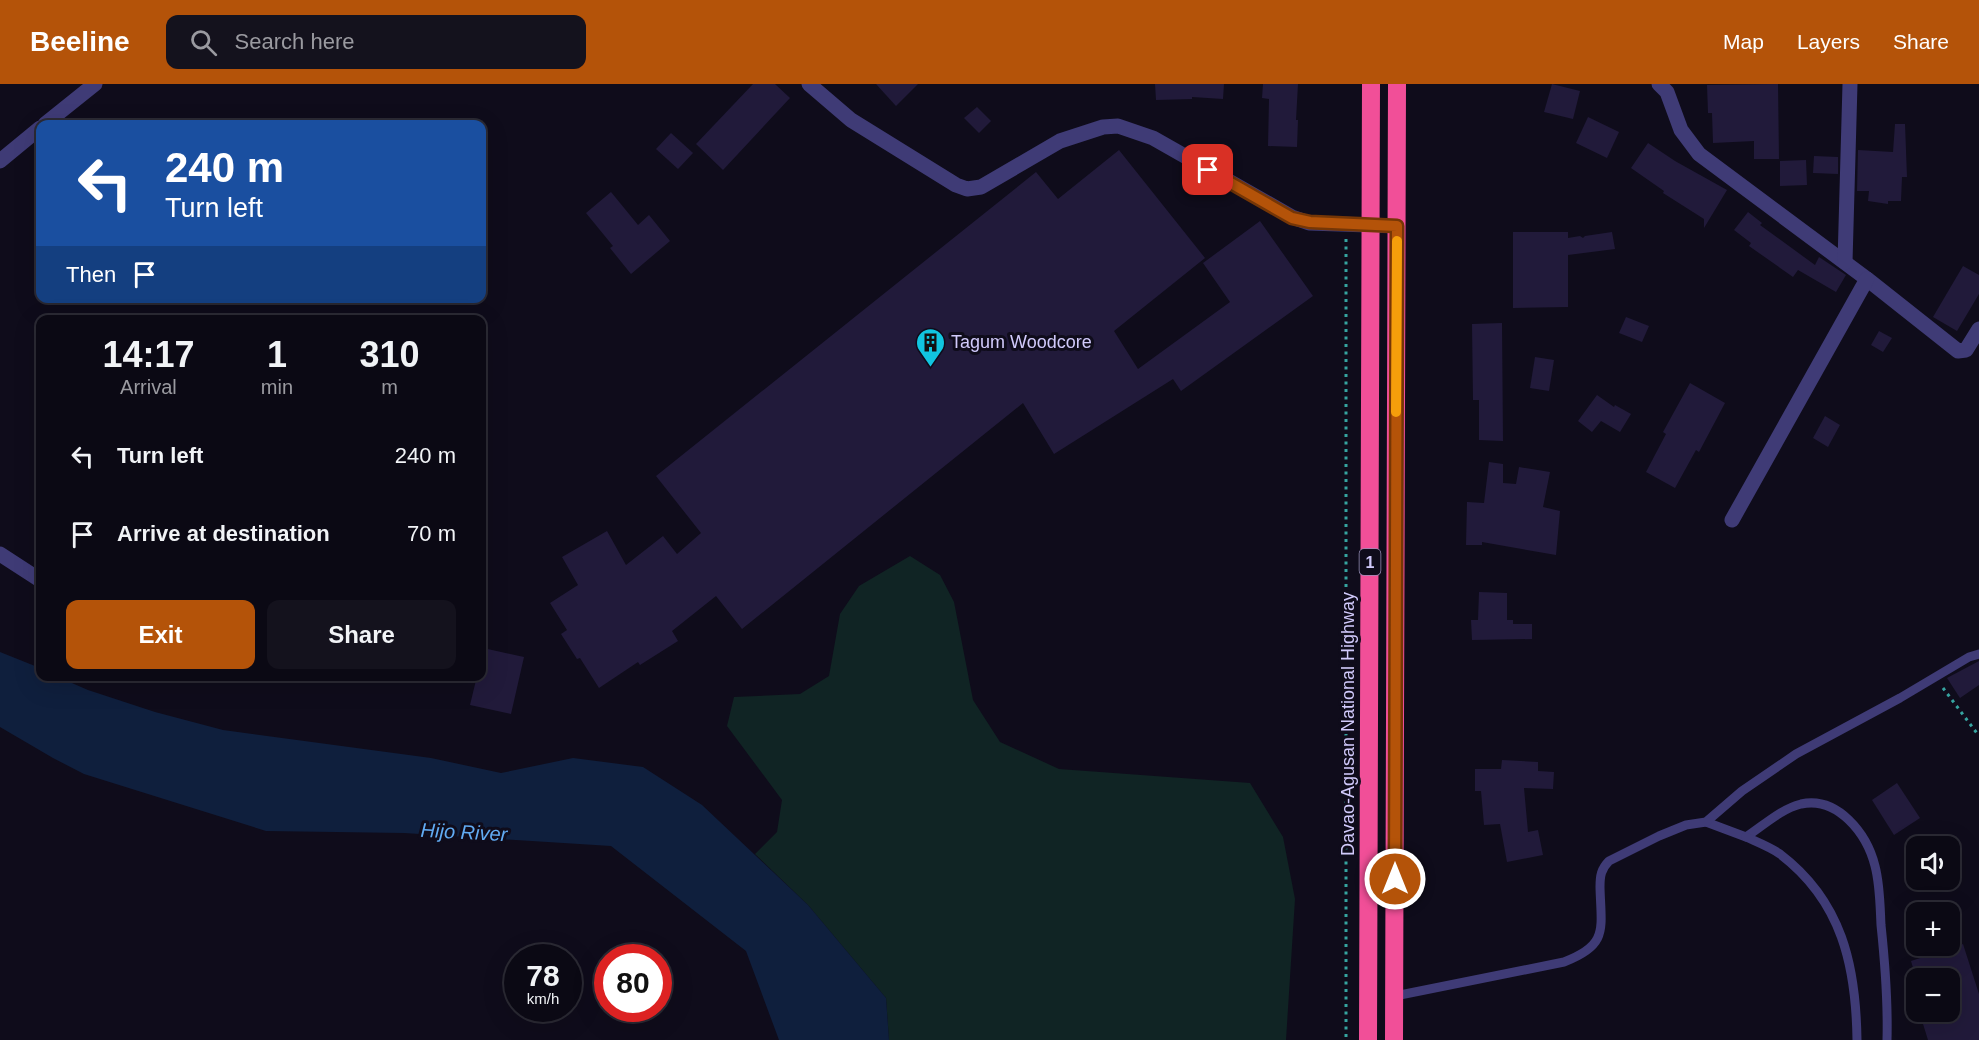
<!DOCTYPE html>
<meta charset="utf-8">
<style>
:root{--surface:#0b0914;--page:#14121d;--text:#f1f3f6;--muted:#9a9aa0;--line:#2b2a34;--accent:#b45309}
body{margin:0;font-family:Arial,sans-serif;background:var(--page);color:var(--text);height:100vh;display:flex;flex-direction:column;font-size:22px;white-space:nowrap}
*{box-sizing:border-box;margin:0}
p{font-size:20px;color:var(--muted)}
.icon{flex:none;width:33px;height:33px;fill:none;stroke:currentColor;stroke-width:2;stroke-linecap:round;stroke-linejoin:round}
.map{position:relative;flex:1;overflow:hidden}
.sheet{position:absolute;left:36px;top:231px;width:450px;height:366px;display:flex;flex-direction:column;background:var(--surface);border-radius:12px;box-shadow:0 6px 24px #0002,0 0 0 2px var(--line)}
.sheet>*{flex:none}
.banner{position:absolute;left:36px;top:36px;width:450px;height:183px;border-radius:12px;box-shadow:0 6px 24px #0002,0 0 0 2px var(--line);background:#1a4fa0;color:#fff;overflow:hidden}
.controls{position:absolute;left:1906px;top:752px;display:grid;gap:12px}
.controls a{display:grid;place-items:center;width:54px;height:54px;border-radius:12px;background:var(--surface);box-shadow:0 6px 24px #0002,0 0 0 2px var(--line);font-size:30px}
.speed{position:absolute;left:504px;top:860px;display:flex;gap:12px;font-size:30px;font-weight:700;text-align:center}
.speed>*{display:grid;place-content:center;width:78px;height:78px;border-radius:50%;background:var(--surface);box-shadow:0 6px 24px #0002,0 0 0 2px var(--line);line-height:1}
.speed small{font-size:15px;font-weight:400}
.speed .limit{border:9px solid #d22;background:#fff;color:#111}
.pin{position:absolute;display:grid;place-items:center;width:51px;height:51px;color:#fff;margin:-26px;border-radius:12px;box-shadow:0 3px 9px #0006}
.me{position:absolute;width:66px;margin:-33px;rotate:0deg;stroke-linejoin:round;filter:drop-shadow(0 0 4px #0008)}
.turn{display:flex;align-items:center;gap:21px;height:126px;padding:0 30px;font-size:27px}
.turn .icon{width:78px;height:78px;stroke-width:2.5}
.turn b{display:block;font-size:42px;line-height:51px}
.then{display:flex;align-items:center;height:57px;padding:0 30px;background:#0003;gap:12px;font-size:22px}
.eta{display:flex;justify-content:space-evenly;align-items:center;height:102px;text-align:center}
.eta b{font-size:36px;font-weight:600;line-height:42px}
.action{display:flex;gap:12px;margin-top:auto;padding:12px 30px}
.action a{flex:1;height:69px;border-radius:12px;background:var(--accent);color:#fff;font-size:24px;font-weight:600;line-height:69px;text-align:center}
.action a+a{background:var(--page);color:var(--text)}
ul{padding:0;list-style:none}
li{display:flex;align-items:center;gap:18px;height:78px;padding:0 30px}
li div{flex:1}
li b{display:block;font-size:22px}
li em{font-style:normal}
header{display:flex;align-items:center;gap:36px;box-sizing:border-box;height:84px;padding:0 30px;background:var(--accent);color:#fff}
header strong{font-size:28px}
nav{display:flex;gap:33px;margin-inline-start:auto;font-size:21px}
.search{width:420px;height:54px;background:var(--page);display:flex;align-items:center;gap:15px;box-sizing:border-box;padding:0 21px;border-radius:12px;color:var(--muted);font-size:22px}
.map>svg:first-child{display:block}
.green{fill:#102424}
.water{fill:#0f1f3d}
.building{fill:#211a3a}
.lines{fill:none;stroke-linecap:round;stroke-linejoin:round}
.path{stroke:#36a4a0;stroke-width:3;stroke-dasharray:3 4.5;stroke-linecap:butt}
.lane{stroke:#3f3b76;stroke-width:9}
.street{stroke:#3f3b76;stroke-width:15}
.highway{stroke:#f14f98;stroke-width:18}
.route-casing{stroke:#753606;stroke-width:15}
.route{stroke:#b45309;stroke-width:10}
.slow{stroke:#f59e0b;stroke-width:10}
.labels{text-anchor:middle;stroke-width:6;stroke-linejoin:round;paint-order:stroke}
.shield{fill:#0f0c1b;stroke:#9791b8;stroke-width:1.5}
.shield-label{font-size:16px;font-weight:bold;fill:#d1cafb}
.poi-label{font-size:18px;fill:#d1cafb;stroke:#0f0c1b;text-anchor:start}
.street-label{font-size:18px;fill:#d1cafb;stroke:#0f0c1b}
.water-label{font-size:20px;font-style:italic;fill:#61abf3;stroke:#0f0c1b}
</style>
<header>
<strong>Beeline</strong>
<div class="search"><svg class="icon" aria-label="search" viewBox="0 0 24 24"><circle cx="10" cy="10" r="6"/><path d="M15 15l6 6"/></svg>Search here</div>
<nav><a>Map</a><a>Layers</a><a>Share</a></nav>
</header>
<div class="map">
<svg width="1979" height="956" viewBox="0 0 1979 956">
<rect width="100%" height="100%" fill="#0f0c1b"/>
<!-- green -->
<polygon class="green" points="910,472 940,491 954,518 973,616 1000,658 1059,685 1250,699 1283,753 1295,815 1286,956 889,956 886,914 808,821 755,770 777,748 782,716 727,642 734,613 800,610 829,592 840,530 859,502"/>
<!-- water -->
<polygon class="water" points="0,568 40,584 40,592 58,593 88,606 155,628 223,646 431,674 501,689 573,674 643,683 702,721 808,821 886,914 889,956 779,956 746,867 611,762 404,749 266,747 84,690 53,674 0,643"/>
<!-- building -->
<g class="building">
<polygon points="753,0 775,0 790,14 723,86 696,60"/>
<polygon points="876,0 918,0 896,22"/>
<polygon points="1155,0 1224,0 1223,15 1192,13 1192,15 1156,16"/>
<polygon points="1263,0 1298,0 1296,36 1298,36 1297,63 1268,62 1269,15 1262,14"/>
<polygon points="1552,0 1580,7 1573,35 1544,28"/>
<polygon points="1778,0 1779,75 1754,75 1754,57 1713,59 1712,29 1708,29 1707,1"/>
<polygon points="977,23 991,37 979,49 964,34"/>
<polygon points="1588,33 1619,48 1607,74 1576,59"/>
<polygon points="1895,40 1905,40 1907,93 1902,93 1901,117 1888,117 1888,120 1868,117 1869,107 1857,107 1858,66 1893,68"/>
<polygon points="671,49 693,69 678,85 656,65"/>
<polygon points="1648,59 1675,77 1727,106 1704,144 1704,135 1663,109 1664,107 1631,84"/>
<polygon points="1119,66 1205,174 1114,247 1138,285 1230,218 1203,179 1260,137 1313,212 1181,307 1173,295 1054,370 1023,319 742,545 716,512 672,547 678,557 640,581 638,578 599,604 580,574 577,575 561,550 567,546 550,519 578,501 562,473 607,447 626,481 663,452 677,470 701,449 656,392 1036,88 1058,115"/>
<polygon points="1814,72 1838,73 1838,90 1813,89"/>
<polygon points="1806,76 1807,101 1780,102 1780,77"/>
<polygon points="611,108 638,141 649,131 670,157 631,190 610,164 613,162 586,129"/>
<polygon points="1748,128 1762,139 1760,141 1815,181 1819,173 1846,191 1836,208 1798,186 1793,193 1749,162 1751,159 1734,146"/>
<polygon points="1513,148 1568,148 1568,154 1580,152 1583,154 1585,152 1612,148 1615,165 1568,171 1568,223 1513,224"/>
<polygon points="1963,182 1979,191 1979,210 1957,247 1933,233"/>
<polygon points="1626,233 1649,242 1642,258 1619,249"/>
<polygon points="1502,239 1503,357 1479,356 1479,316 1473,316 1472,240"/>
<polygon points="1879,247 1892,254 1883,268 1871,261"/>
<polygon points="1535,273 1554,276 1549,307 1530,304"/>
<polygon points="1690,299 1725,319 1699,368 1696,366 1675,404 1646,388 1666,350 1663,348"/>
<polygon points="1597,311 1614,323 1615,321 1631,330 1620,348 1601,337 1592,348 1578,337"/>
<polygon points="1825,332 1840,341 1828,363 1813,354"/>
<polygon points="1489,378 1503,380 1503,399 1516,400 1519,383 1550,388 1543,423 1560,427 1556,471 1482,458 1482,461 1466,461 1467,418 1484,419"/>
<polygon points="1479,508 1507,509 1507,536 1513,536 1513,540 1532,540 1532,555 1472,556 1471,536 1478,536"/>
<polygon points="483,564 524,573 511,630 470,621 477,592 482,592"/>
<polygon points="1979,577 1979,601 1960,614 1947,594"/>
<polygon points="1502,676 1538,678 1538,687 1554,688 1553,705 1524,704 1528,748 1538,746 1543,771 1507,778 1500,740 1484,741 1481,707 1475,707 1475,685 1501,685"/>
<polygon points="1897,699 1920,734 1894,751 1872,716"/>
<polygon points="1963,860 1979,910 1979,956 1928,956 1919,927 1950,927 1950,894 1916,894 1911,877"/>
</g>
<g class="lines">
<!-- path -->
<g class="path">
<polyline points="1346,155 1346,956"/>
<polyline points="1943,604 1979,652"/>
</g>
<!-- lane -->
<g class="lane">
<path d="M1706,738L1746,753C1764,741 1781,725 1801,720C1838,712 1867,750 1875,782C1880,801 1880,821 1881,841C1885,879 1888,918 1887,956"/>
<path d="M1746,753C1757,758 1770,763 1780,770C1842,817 1856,882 1857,956"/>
<path d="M1395,912L1564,878C1609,861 1601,845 1600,803C1600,792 1601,785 1609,777L1659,752L1686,741L1706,738L1742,707L1796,670L1900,614L1969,573L1979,570"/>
</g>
<!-- street -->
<g class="street">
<polyline points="809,0 851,36 956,101 967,105 981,103 1060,57 1103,43 1118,42 1153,54 1292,133 1309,139 1397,142"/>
<polyline points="1659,0 1667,8 1681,46 1699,70 1867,195 1958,267 1966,266 1979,245"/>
<polyline points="45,40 95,0"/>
<polyline points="0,77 40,44"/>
<polyline points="1845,178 1850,0"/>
<polyline points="1732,436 1867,195"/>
<polyline points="0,470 40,496"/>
</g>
<!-- highway -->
<g class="highway">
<polyline points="1368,956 1371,0"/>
<polyline points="1394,956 1397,0"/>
</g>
</g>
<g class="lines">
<defs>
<polyline id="route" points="1208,86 1292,134 1310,138 1397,142 1395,795"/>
</defs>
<!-- route casing -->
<use href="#route" class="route-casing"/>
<!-- route -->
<use href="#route" class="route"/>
<!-- slow -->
<polyline class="slow" points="1396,328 1397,157"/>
</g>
<!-- icons -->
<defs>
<symbol id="building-pin" viewBox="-11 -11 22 30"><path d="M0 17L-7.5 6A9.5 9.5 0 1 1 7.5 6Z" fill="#11c5e0" stroke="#0f0c1b"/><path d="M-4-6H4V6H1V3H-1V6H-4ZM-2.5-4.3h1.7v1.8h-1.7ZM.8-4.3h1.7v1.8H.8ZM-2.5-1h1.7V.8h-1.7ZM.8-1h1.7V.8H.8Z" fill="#111"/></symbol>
</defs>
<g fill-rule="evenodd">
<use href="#building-pin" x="914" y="242" width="33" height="45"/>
</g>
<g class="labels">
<!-- shield labels -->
<rect class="shield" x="1359.5" y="465" width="21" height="26" rx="4.5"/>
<g class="shield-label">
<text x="1370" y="484">1</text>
</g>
<!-- poi labels -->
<g class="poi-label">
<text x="951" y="264">Tagum Woodcore</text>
</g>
<!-- street labels -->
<g class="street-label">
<text transform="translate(1348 640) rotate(-90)" y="6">Davao-Agusan National Highway</text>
</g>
<!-- water labels -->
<g class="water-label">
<text transform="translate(464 748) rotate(3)" y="7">Hijo River</text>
</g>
</g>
</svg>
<div class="controls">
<a><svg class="icon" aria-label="sound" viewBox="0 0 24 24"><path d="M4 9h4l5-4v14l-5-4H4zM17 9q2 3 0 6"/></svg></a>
<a>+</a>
<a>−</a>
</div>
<div class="speed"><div>78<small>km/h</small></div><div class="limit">80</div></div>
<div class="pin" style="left:1208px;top:86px;background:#d93025"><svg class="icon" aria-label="arrive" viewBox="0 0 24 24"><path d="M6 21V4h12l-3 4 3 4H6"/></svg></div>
<svg class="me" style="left:1395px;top:795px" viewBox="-20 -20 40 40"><circle r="17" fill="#b45309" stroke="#fff" stroke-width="3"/><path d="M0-11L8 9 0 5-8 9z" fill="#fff"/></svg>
<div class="banner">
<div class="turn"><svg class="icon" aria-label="left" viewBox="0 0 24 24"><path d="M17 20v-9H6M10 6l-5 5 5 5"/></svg><div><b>240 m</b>Turn left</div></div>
<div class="then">Then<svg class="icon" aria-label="arrive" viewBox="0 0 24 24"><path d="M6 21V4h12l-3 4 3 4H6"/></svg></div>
</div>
<section class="sheet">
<div class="eta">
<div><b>14:17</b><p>Arrival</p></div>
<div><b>1</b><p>min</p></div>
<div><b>310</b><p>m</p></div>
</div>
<ul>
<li><svg class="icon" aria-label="left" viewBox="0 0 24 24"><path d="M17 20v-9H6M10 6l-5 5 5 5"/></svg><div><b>Turn left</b></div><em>240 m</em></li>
<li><svg class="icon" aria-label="arrive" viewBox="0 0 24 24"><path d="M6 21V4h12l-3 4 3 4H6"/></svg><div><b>Arrive at destination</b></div><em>70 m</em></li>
</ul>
<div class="action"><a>Exit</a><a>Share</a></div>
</section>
</div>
